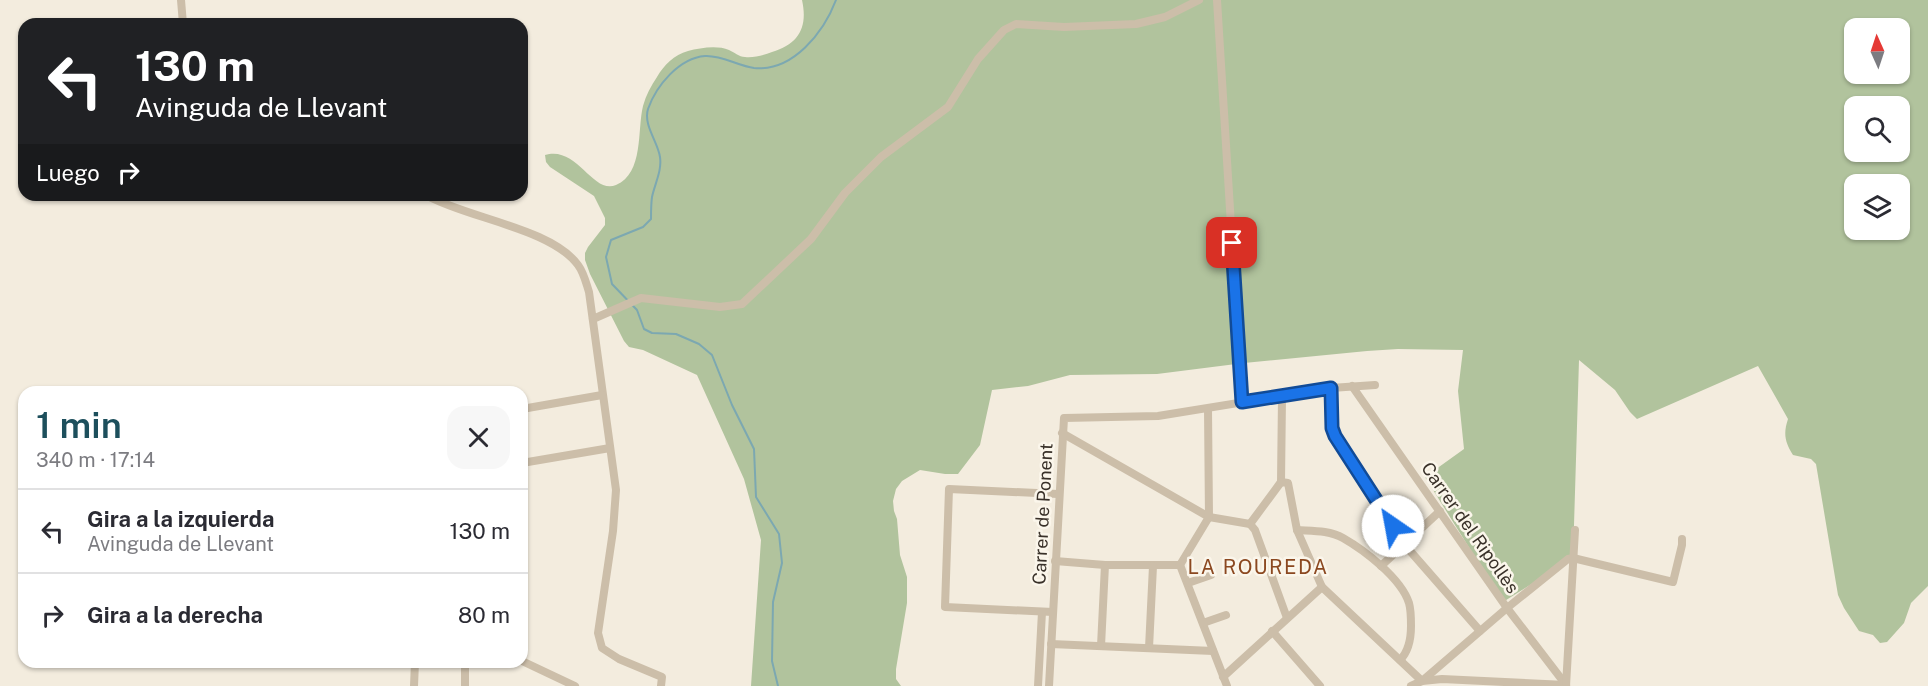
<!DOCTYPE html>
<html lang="es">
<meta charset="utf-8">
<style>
:root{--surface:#fff;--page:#f7f7f7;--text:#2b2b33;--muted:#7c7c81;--line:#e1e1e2;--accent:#1d4f5c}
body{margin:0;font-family:"Public Sans",sans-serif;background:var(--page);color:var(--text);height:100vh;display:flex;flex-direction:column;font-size:22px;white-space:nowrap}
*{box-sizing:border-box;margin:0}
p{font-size:20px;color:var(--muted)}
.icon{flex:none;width:33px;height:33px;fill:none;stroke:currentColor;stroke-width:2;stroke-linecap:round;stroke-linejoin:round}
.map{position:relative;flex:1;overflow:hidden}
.side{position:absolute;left:18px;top:386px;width:510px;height:282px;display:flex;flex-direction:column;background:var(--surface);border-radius:18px;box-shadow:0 2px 4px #0004}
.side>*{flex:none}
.hud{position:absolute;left:18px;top:18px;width:510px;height:183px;border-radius:18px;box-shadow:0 2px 4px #0004;background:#202124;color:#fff;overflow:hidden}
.needle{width:39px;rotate:357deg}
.buttons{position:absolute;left:1844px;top:18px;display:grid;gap:12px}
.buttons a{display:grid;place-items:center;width:66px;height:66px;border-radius:12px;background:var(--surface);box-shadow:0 2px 4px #0004;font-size:30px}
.pin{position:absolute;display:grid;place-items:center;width:51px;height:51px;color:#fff;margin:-26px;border-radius:12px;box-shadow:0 3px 9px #0006}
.me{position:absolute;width:66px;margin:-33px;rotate:327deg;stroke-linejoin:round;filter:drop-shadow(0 0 4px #0008)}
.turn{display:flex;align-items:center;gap:21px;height:126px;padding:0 18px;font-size:27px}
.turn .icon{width:78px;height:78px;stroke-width:2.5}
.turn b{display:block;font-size:42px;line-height:51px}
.then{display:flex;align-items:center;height:57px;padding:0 18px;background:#0003;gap:12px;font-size:22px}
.round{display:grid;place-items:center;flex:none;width:63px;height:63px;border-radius:18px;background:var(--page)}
.overview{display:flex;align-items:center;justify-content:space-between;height:102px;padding:0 18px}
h1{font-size:36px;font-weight:600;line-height:45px;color:var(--accent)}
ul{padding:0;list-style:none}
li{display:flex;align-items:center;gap:18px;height:84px;padding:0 18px;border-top:2px solid var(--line)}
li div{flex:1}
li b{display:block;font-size:22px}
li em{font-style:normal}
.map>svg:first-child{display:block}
.green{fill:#b1c39d;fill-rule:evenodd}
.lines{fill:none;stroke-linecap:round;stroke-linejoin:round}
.stream{stroke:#7ca8b1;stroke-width:2}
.street{stroke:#ccbea9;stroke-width:8}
.route-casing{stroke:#114b97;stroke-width:15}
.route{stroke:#1a73e8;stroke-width:10}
.labels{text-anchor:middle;stroke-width:5;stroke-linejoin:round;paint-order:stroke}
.street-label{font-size:18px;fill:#393129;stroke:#fbf6eb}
.neighbourhood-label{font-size:20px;letter-spacing:1.5px;fill:#8b4820;stroke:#fbf6eb}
</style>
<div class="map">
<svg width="1928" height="686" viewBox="0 0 1928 686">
<rect width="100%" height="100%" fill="#f3ecde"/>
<!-- green -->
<path class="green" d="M802,0H1928V586L1911,603L1904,623L1887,642L1880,643L1873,635L1859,631L1844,608L1838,595L1816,464L1811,459L1793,455C1785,442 1783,434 1788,419L1758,366L1637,419L1630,412L1615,390L1579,360L1573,558L1503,602L1425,477L1464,449L1458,391L1463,350L1398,349L1367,351L1244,363L1157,374L1070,375L1028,386L992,390L980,445L958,474H945L920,470L902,481L896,489L893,501L894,511L897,519L900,555L907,577V603L896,669V679L901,686H751L761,540L744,479L697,375L643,350L629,347L624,341L590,274L585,260V253L588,247L605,225V218L594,196L550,167L546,162L545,155C577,145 593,195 616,185C644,173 637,130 643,106C646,95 651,86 657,77C664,65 674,55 688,51C700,48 717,45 729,50C734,52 739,57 745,57C754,58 764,55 772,52C799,44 808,27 802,0ZM1854,28H1899V74H1854ZM1854,106H1899V152H1854ZM1854,184H1899V230H1854Z"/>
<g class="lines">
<!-- stream -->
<path class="stream" d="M778,686L772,661L773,602L782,563L779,534L756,497L754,449L732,405L712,355L699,344L676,334L652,333L644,329L637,310L612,284L606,257L611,240L643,227L651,219C651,212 651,204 652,197C655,183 662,171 660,157C658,142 643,125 648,109C656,86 679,58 705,56C722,55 738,66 754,68C793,72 824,32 836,0"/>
<!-- street -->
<g class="street">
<polyline points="181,0 183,24"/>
<polyline points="1217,0 1242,402"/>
<path d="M426,195C466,218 551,228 578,265C584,273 586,283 589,292L616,490L613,531L598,633L602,648L619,659L662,677L661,686"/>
<polyline points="593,319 641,298 720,307 742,304 811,239 845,193 881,157 948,107 978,59 1004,30 1016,24 1064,27 1136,24 1165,17 1199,0"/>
<polyline points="1352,386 1507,608 1566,685"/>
<polyline points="1331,388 1332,428 1335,437 1404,544 1480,631"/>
<polyline points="1282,397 1281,482 1288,483 1297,530 1322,587 1422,681 1507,608 1568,559 1573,558 1673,582 1682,545 1682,539"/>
<polyline points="522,409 602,395"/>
<polyline points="1062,433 1209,517 1250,524 1281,482"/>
<polyline points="522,463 610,448"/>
<polyline points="1250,524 1255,530 1287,618"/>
<path d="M1297,530C1312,531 1329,530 1343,538C1364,550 1401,578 1409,603C1411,610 1411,619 1411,626C1411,639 1409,651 1400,660"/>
<polyline points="1055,561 1105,565 1180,565 1209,517 1208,409"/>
<polyline points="1180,565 1227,686"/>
<polyline points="1381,566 1440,511"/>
<polyline points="1188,583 1211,575"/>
<polyline points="1053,612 945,607 949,489 1058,494"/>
<polyline points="1203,623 1226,615"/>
<polyline points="1272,631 1320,686"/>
<polyline points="1051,644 1213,651"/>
<polyline points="1101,646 1105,565"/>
<polyline points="1149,648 1153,566"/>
<polyline points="522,661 575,686"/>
<polyline points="1223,677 1322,587"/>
<polyline points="414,686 415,662"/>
<polyline points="465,686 465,662"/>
<polyline points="1038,686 1042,612"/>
<polyline points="1049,686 1064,418 1158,416 1331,388 1375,385"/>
<polyline points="1411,686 1422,681 1442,679 1566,685"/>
<polyline points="1566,686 1575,530"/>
</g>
</g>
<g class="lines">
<defs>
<polyline id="route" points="1232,243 1242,402 1331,388 1332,428 1335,436 1393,526"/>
</defs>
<!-- route casing -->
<use href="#route" class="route-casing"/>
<!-- route -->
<use href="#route" class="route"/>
</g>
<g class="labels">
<!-- street labels -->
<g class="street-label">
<text transform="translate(1043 514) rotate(-87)" y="6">Carrer de Ponent</text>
<text transform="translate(1470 528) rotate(55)" y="6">Carrer del Ripollès</text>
</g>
<!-- neighbourhood labels -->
<g class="neighbourhood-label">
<text x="1258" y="574">LA ROUREDA</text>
</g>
</g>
</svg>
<div class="buttons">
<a><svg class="needle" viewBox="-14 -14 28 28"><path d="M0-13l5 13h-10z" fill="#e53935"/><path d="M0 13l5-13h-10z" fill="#7c7c81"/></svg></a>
<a><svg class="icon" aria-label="search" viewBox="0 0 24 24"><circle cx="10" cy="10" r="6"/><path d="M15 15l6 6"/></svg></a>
<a><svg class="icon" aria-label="layers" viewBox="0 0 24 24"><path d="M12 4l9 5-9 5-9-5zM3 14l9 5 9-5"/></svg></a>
</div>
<div class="pin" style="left:1232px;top:243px;background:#d93025"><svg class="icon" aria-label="arrive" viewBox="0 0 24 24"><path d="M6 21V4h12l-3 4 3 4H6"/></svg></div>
<svg class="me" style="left:1393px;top:526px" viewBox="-20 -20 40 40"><circle r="19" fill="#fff"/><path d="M0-13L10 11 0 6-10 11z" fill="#1a73e8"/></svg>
<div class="hud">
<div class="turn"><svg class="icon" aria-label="left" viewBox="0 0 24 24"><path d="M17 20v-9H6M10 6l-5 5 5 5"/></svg><div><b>130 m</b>Avinguda de Llevant</div></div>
<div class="then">Luego<svg class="icon" aria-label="right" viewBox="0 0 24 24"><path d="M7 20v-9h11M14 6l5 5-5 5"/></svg></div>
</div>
<section class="side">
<div class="overview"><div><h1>1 min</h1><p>340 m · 17:14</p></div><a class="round"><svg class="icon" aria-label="close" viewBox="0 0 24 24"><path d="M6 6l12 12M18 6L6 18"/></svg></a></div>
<ul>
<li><svg class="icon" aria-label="left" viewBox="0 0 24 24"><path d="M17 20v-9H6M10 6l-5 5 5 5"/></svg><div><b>Gira a la izquierda</b><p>Avinguda de Llevant</p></div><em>130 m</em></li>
<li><svg class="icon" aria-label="right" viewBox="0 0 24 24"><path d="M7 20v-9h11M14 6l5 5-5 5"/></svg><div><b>Gira a la derecha</b></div><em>80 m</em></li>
</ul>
</section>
</div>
